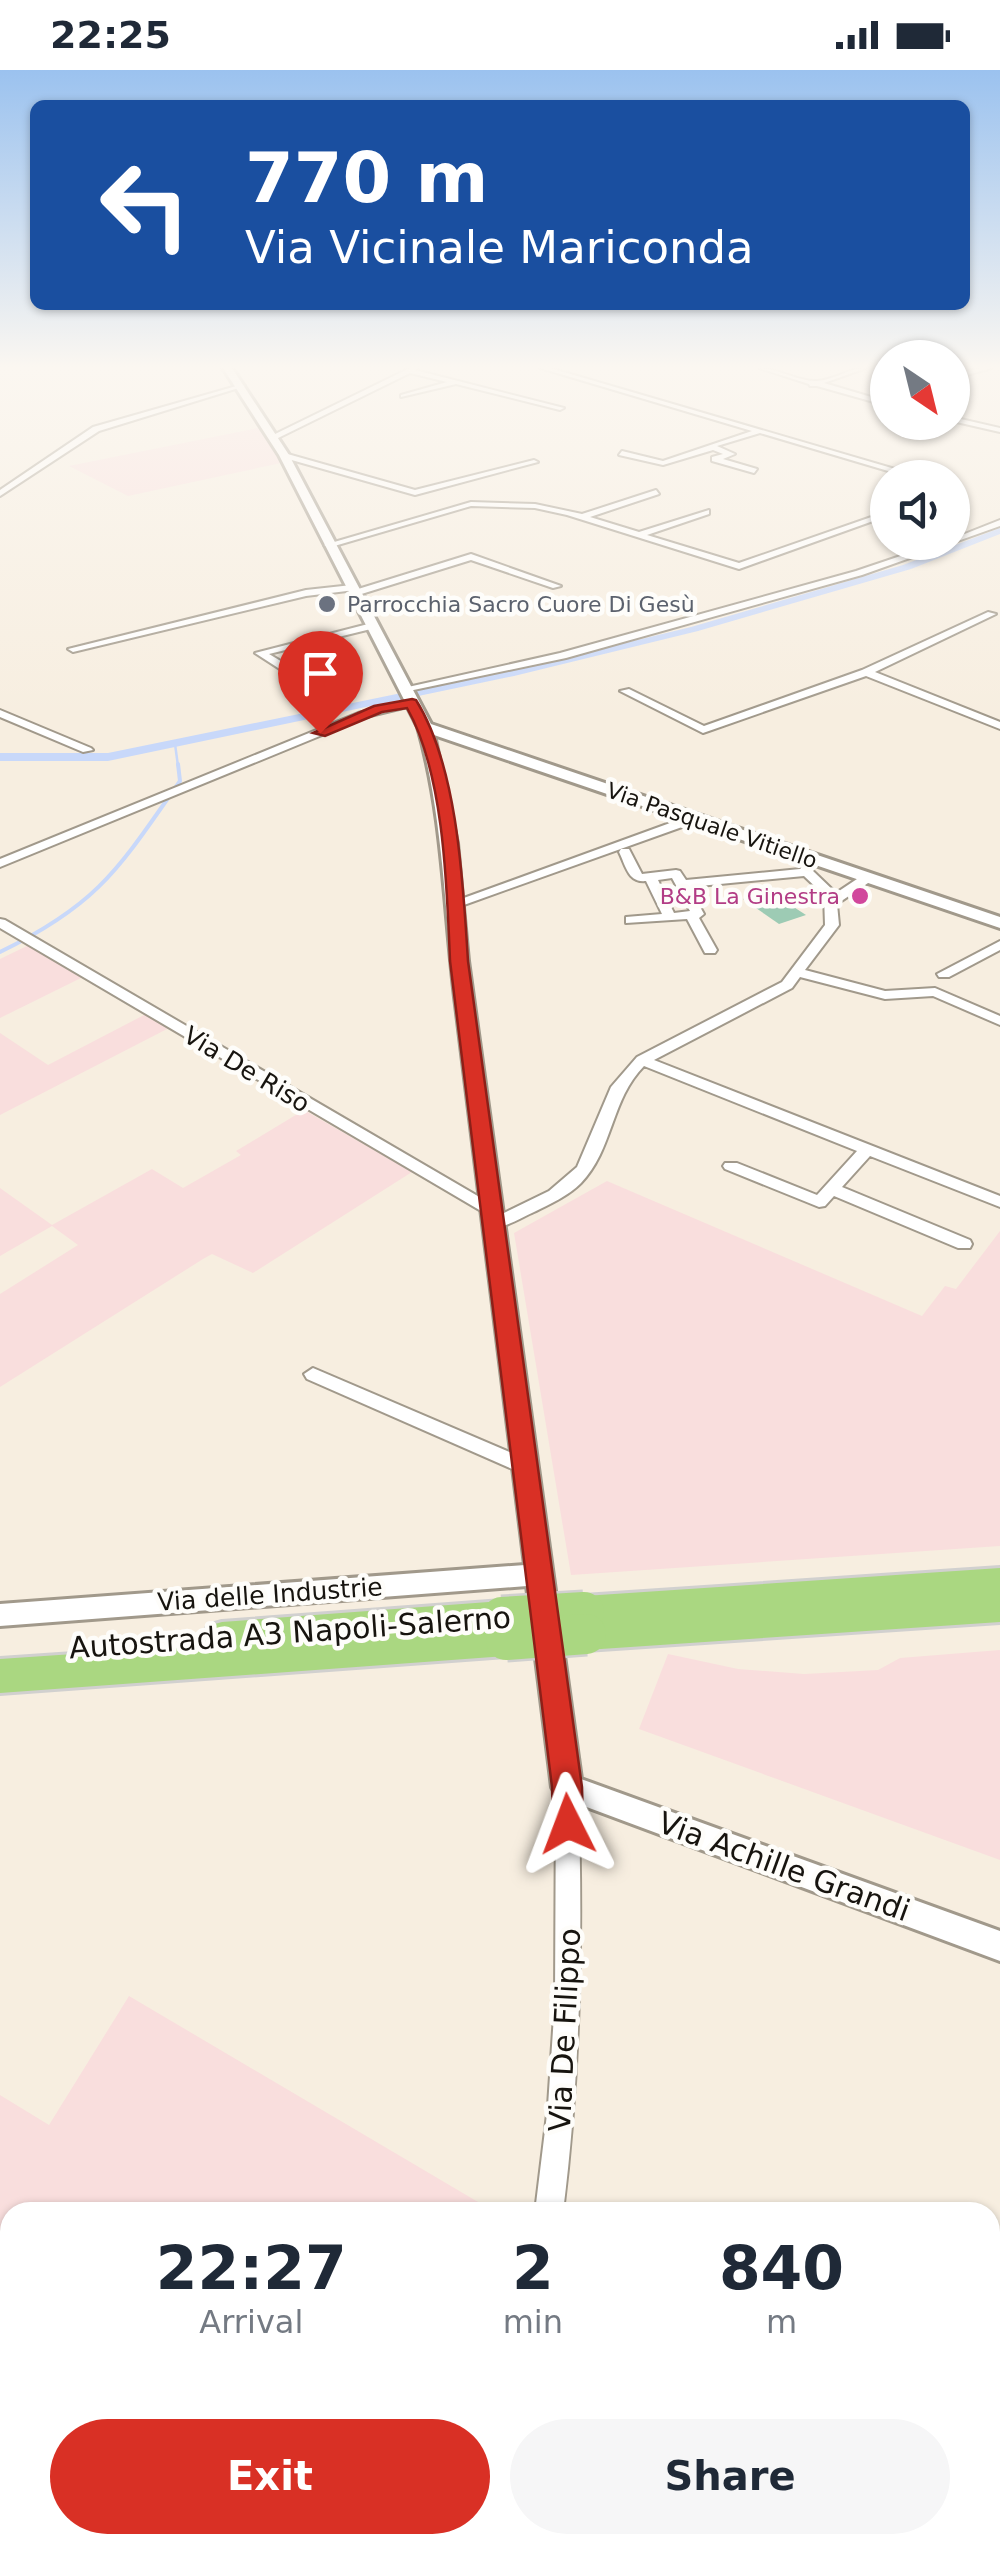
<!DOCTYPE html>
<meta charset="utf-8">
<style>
:root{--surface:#fff;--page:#f6f6f7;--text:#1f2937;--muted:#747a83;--accent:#d93025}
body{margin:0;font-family:"DejaVu Sans",sans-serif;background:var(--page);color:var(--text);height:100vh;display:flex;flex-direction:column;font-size:38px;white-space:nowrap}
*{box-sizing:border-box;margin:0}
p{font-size:32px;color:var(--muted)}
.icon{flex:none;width:55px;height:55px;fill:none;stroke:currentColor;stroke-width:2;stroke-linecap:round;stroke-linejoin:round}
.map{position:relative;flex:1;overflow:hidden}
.drawer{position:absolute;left:0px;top:2132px;width:1000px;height:352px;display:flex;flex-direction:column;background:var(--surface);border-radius:30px 30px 0 0;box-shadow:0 2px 8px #0004}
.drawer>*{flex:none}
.banner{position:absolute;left:30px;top:30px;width:940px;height:210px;border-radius:15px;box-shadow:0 2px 8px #0004;background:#1a4fa0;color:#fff;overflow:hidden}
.needle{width:65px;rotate:145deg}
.controls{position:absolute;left:870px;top:270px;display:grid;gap:20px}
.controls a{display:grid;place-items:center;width:100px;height:100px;border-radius:50%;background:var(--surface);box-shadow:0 2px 8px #0004;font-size:50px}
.pin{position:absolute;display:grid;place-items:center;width:85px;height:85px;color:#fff;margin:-102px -42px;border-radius:50% 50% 50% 0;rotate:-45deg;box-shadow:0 0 10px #0007}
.pin .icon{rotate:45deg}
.me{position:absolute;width:110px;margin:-55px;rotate:357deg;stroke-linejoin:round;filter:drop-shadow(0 0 8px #0008)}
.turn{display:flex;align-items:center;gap:35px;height:210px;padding:0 50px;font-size:45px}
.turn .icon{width:130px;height:130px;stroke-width:2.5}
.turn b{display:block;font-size:70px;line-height:85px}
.eta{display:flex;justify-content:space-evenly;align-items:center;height:170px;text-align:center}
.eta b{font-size:60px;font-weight:600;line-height:70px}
.cta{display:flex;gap:20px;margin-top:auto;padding:20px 50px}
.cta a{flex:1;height:115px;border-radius:60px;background:var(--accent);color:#fff;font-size:40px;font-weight:600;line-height:115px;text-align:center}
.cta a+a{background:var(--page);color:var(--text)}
.status{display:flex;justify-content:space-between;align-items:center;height:70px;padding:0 50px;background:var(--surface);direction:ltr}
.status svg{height:28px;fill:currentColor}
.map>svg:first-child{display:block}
.industrial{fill:#f9dedd}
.green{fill:#9dcbb4}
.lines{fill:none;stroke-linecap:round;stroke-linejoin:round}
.stream-far1{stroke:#c8d8fa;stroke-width:2.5}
.stream{stroke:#c8d8fa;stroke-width:4}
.canal{fill:#c8d8fa;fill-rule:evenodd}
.minor-casing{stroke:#a1998b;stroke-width:4}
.tertiary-casing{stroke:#a1998b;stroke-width:6}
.motorway-casing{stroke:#d1d0cf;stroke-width:6}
.minor{fill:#fff;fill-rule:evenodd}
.tertiary{fill:#fff;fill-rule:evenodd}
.motorway{fill:#aad781;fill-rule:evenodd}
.motorway-bridge-casing{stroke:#d1d0cf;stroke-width:45;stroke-linecap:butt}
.motorway-bridge{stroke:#aad781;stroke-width:40}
.route{fill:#d93025;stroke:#8d1f18;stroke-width:2.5}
.worship-dot{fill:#6b7280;stroke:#fefdfa;stroke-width:4}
.hotel-dot{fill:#d1479c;stroke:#fefdfa;stroke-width:4}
.labels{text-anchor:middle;stroke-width:9;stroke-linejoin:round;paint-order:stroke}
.far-worship-label{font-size:22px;fill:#5b616d;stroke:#fefdfa;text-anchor:start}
.far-street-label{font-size:22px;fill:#17140f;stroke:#fefdfa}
.far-hotel-label{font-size:22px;fill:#b23c85;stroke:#fefdfa;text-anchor:end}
.street-label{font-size:25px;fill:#17140f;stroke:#fefdfa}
.near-street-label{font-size:30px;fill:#17140f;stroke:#fefdfa}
</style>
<div class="status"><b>22:25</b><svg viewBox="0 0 49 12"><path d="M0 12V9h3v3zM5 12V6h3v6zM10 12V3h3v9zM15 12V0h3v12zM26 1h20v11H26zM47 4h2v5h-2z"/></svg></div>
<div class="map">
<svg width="1000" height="2483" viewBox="0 0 1000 2483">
<rect width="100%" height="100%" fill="#f7eee0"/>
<!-- industrial -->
<g class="industrial">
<polygon points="263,357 281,393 128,426 69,396"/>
<polygon points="31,874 85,906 0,948 0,889"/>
<polygon points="146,944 169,958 0,1045 0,963 48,995"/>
<polygon points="304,1040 412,1102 253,1203 212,1184 203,1189 0,1317 0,1224 78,1175 52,1156 0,1186 0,1118 52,1155 152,1099 183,1118 241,1085 236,1081"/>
<polygon points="607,1111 922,1246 945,1216 956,1219 1000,1161 1000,1476 571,1505 514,1163"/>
<polygon points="1000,1580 1000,1790 639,1659 668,1584 738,1599 804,1604 878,1600 900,1588"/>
<polygon points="129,1926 495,2142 10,2142 10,2475 990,2475 990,2424 1000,2429 1000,2483 0,2483 0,2025 49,2055"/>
</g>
<!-- green -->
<polygon class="green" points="769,821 806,845 779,854 743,829"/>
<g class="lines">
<!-- stream-far1 -->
<polyline class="stream-far1" points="175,674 178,696"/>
<!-- stream -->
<path class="stream" d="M0,882C99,834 119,798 180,711L178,694"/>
<!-- canal -->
<polygon class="canal" points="1000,458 1000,464 911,499 698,561 514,606 108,691 0,691 0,683 108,683 514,600 691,557 903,495"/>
<defs>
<g id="minor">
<polygon points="410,298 418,298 415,300 564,338 560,340 456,314 401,327 401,325 447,312 410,303 276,369 269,367"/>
<polygon points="540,298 550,298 912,404 905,406 760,363 717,376 735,384 723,389 757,399 754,403 712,391 712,387 723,384 713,380 663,395 619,385 622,381 663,391 752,361"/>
<path d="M759,298C778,298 798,312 817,311C834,310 849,298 866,298L824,313L888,332V336L817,316H810L809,314Z"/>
<polygon points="981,298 992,298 952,309 952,305"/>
<polygon points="240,315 245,316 99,361 0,426 0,420 93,357"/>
<polygon points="952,329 959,330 960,332 952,333"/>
<polygon points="952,347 1000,358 1000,362 952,351"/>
<polygon points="284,383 415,420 534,390 538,392 415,425 281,387"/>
<polygon points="656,420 659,424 590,447 639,462 709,440 709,444 647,465 739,493 880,444 887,446 739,499 567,445 535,438 471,436 331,477 324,475 471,432 535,434 582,444"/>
<polygon points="1000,450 1000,456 862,505 566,588 404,622 399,619 560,583 856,501 942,472 952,472 952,469"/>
<polygon points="471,484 561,516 553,518 471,490 355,526 350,523 355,520 306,526 73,582 68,579 306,520 352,515 355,516 355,520"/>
<polygon points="988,542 996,544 875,602 1000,652 1000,659 866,606 703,663 620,621 629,619 704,656 862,600"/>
<polygon points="372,553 375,554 375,558 269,584 294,599 294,603 286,603 255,583"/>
<polygon points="412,630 416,631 416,635 366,647 0,797 0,789 358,643"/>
<polygon points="0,640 91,678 93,680 83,682 0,647"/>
<polygon points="692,745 698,749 696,752 461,836 450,833"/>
<path d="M621,779H629L642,804L676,800L680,801L686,810L800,799L813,787L819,791L812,800L836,823L863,805H871V811L837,834L839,855L805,900L885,921L935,918L1000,946V955L933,926L885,929L800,907L792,918L654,990L1000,1126V1137L870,1086L842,1117L970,1170L972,1174L970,1178H958L834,1126L825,1136L819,1137L725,1099L723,1096L725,1093H737L817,1125L857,1081L644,996C611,1029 613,1080 581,1113C568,1126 550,1134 534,1142C520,1148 505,1159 490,1157L488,1153L493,1148L0,858V849L5,850L500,1139L502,1144L549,1121L577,1097L611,1017L637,987L782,912L825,855L824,825L804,806L689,817L704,844L699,848L717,880L715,883H705L687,849L626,853V847L662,844L646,811C628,813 626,796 619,782ZM672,808L690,841L674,843L658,810Z"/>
<polygon points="1000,871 1000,880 949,907 939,907 937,904"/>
<polygon points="313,1298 533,1392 536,1397 533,1402 519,1402 307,1309 304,1304"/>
<path d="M567,1707L575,1710L578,1717C583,1860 581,2000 563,2142H535L548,2036L555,1930L556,1717L559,1710Z"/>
<polygon points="476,2475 508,2475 507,2483 475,2483"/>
</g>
<path id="tertiary" d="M223,298H232L289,385L431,654L1000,847V858L434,665L457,773L468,891L581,1709L1000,1861V1891L557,1726L552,1717L527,1516L0,1556V1534L525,1495C502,1308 479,1122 456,935C444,842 444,749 418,657L279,385Z"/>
<g id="motorway">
<polygon points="1000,1498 1000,1552 586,1580 572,1575 566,1564 572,1554 565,1542 570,1531 584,1526"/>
<polygon points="502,1531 516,1536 522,1547 516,1557 526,1570 520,1582 506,1586 0,1623 0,1589 206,1575 202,1568 208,1556 222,1552"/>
</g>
</defs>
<!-- minor casing -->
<use href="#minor" class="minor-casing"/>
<!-- tertiary casing -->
<use href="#tertiary" class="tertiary-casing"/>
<!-- motorway casing -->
<use href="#motorway" class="motorway-casing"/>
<!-- minor -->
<use href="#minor" class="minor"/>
<!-- tertiary -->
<use href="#tertiary" class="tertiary"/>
<!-- motorway -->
<use href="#motorway" class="motorway"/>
<defs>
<g id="motorway-bridge">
<polyline points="502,1547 584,1542"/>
<polyline points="506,1570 586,1564"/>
</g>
</defs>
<!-- motorway-bridge casing -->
<use href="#motorway-bridge" class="motorway-bridge-casing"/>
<!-- motorway-bridge -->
<use href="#motorway-bridge" class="motorway-bridge"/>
</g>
<!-- sky -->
<linearGradient id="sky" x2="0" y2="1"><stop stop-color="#9bc2ef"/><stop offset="0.46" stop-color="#fbf7f1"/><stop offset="1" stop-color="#fbf7f1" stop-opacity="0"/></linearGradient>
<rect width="1000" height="646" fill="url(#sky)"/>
<!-- route -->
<path class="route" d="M412,629L416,630C458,697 463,813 468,891L582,1717L583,1754L579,1763L568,1767L558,1763L553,1754L552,1717L450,891C447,817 444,703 407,638L382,642L325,666L313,663L374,636Z"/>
<!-- markers -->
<circle class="worship-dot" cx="327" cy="534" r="10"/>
<circle class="hotel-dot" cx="860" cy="826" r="10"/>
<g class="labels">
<!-- far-worship labels -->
<g class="far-worship-label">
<text x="347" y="542">Parrocchia Sacro Cuore Di Gesù</text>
</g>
<!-- far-street labels -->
<g class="far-street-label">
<text transform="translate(712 755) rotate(19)" y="8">Via Pasquale Vitiello</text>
</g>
<!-- far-hotel labels -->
<g class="far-hotel-label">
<text x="840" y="834">B&amp;B La Ginestra</text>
</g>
<!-- street labels -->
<g class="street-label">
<text transform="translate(247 999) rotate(31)" y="9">Via De Riso</text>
<text transform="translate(270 1524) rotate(-4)" y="9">Via delle Industrie</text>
</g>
<!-- near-street labels -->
<g class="near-street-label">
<text transform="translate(290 1563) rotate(-4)" y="10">Autostrada A3 Napoli-Salerno</text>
<text transform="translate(784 1797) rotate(20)" y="10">Via Achille Grandi</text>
<text transform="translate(565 1960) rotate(-87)" y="10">Via De Filippo</text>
</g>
</g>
</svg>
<div class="controls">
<a><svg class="needle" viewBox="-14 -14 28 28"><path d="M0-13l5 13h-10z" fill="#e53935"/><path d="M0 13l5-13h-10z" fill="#747a83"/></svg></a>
<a><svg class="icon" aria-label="sound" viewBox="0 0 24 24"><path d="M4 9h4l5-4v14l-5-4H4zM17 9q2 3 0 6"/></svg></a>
</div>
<div class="pin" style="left:320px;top:663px;background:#d93025"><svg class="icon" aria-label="arrive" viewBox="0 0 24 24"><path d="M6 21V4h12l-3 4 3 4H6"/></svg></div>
<svg class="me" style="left:568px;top:1754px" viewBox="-20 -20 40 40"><path d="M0-17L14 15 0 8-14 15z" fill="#d93025" stroke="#fff" stroke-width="4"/></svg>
<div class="banner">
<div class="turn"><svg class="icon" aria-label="left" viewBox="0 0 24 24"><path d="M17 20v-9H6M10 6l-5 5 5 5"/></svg><div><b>770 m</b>Via Vicinale Mariconda</div></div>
</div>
<section class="drawer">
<div class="eta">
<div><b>22:27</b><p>Arrival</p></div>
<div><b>2</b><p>min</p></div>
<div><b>840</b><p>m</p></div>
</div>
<div class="cta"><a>Exit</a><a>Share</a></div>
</section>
</div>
